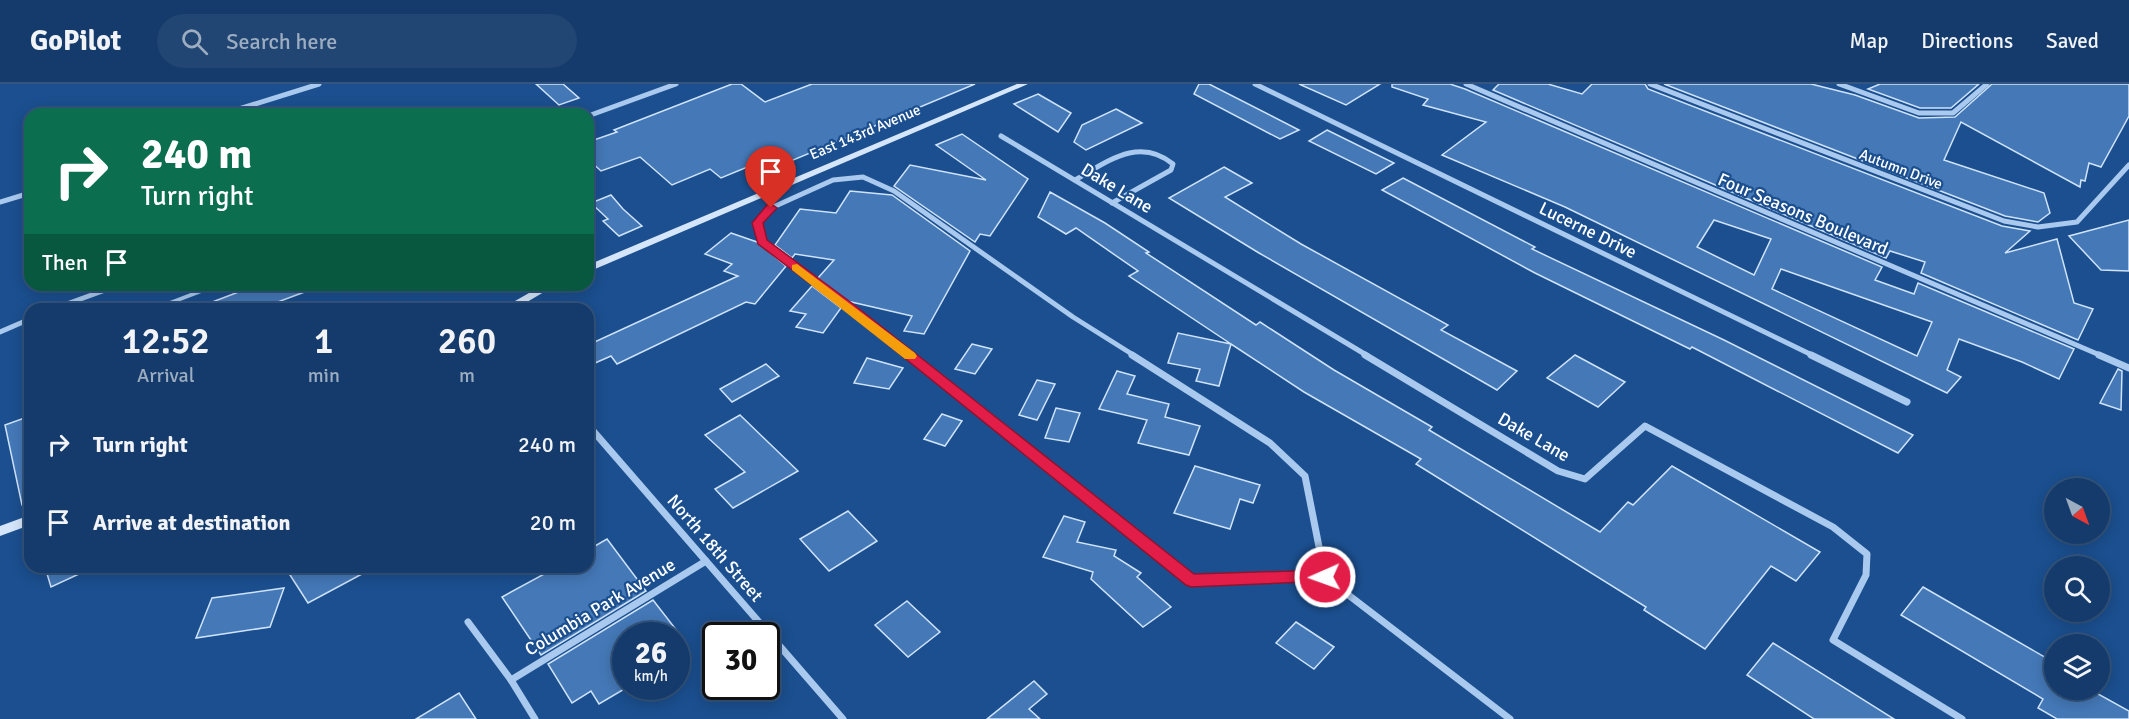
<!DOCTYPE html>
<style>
:root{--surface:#143b6b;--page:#214673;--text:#f1f3f6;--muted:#9dadc1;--line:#33557e}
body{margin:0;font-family:Signika,sans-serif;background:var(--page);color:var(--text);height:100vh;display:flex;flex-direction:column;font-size:22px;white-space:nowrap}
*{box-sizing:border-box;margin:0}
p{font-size:20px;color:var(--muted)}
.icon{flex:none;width:33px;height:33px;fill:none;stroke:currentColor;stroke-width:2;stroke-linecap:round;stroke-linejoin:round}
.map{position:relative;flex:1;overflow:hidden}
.panel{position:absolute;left:24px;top:219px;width:570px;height:270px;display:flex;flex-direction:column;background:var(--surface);border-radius:18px;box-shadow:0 3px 15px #0003,0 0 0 2px var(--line)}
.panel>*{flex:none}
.hud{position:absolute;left:24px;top:24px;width:570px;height:183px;border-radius:18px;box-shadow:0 3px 15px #0003,0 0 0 2px var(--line);background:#0b6e4f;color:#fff;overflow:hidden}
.needle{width:39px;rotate:139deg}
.fabs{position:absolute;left:2044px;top:394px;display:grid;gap:12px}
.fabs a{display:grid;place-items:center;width:66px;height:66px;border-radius:50%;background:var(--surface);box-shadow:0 3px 15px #0003,0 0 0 2px var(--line);font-size:30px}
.speed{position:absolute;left:612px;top:538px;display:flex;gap:12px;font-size:30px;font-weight:700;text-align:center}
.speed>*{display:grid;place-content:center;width:78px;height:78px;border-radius:50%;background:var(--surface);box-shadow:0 3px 15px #0003,0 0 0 2px var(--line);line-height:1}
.speed small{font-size:15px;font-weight:400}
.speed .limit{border:3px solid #111;border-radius:9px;background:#fff;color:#111}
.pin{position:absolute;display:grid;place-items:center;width:51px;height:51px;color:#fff;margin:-62px -26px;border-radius:50% 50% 50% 0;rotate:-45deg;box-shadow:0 0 6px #0007}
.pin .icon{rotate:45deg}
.me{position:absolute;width:66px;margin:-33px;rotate:268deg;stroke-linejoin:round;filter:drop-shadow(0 0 4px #0008)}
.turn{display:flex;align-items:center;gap:21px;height:126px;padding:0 18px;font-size:27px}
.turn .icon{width:78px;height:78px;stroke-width:2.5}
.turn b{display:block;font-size:42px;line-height:51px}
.then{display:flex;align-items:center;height:57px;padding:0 18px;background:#0003;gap:12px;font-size:22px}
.eta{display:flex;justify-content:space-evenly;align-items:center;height:102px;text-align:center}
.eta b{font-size:36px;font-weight:600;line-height:42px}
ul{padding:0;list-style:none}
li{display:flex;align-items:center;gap:18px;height:78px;padding:0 18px}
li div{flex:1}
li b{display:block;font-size:22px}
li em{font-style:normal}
header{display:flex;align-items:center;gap:36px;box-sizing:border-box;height:84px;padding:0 30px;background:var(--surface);border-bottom:2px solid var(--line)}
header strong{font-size:28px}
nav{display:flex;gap:33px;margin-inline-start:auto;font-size:21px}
.search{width:420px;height:54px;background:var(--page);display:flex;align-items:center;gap:15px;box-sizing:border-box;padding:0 21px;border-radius:33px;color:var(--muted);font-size:22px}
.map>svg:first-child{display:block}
.building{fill:#4478b7;stroke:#cfe3fa;stroke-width:1.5;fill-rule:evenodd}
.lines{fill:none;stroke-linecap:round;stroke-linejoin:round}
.lane{stroke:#a9c9ee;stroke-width:4}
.street-far1{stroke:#a9c9ee;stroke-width:5}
.street{stroke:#a9c9ee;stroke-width:7}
.secondary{fill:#d6e6fa;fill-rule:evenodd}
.route{fill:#e11d48;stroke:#92132f;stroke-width:1.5}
.slow{fill:#f59e0b}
.labels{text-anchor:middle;stroke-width:4.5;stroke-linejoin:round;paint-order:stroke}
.far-street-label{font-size:15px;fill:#fff;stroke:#1b4f8f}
.street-label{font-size:18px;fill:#fff;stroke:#1b4f8f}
</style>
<header>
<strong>GoPilot</strong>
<div class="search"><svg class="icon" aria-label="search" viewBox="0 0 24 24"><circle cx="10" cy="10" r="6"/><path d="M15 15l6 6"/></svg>Search here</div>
<nav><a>Map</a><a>Directions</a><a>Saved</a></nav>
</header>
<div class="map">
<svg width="2129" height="635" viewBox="0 0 2129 635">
<rect width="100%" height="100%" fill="#1b4f8f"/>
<!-- building -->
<g class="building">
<polygon points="536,0 563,0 579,14 559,21"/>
<polygon points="732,0 741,0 765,18 812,0 975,0 779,82 769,74 721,94 710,85 672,101 640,73 601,87 588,75 588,58 617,48 614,46"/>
<polygon points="1199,0 1209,0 1299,46 1280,55 1194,10"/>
<polygon points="1299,0 1380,0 1346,21"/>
<path d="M1392,0H1450L1465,5L1882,183L1875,196L1914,210L1918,199L2074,265L2059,295L2022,278L1959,255L1947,286L1961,293L1947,309L1565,123L1442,71L1486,38L1423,21L1428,15L1392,3ZM1714,136L1771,155L1754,191L1697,163ZM1781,185L1932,238L1917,272L1772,205Z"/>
<polygon points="1499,0 1548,0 1582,10 1592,0 1645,0 1648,5 2002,142 2030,147 2005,169 2057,155 2074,219 2093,225 2078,256 1921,189 1925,178 1890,167 1886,174 1493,6"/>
<polygon points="1664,0 1811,0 1855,11 1919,34 1955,33 1992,0 2129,0 2129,32 2101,83 2089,79 2085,97 2081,96 2080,103 1961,38 1944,76 2044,109 2050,129 2038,138 2005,132"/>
<polygon points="1880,0 1979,0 1951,24 1920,24 1868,5"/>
<polygon points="1038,10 1071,29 1058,48 1014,20"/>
<polygon points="1116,25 1142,39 1086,66 1074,58 1082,41"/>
<polygon points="1327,46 1394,79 1376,90 1309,57"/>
<polygon points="962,50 1028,95 990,152 980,150 975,158 894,102 910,81 986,96 936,61"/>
<polygon points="1224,83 1252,99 1225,113 1301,160 1448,241 1441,246 1517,287 1497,306 1259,169 1169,114"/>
<polygon points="1403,94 1535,163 1532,165 1724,256 1913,351 1898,369 1692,263 1690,265 1535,189 1382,106"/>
<polygon points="850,107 892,111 970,167 924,250 904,247 912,232 847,217 818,194 834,176 795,170 792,174 775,161 800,125 836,129"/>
<polygon points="1050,108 1105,139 1149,168 1146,169 1256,241 1260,238 1334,286 1432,343 1429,346 1600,448 1628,418 1633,421 1672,382 1820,468 1796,497 1771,482 1705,565 1644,526 1646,523 1416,380 1421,375 1304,308 1231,260 1219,302 1196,297 1200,285 1168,279 1178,249 1231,260 1129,192 1138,187 1076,144 1066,150 1038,133"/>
<polygon points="611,111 623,125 642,142 619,152 603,137 608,135 591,119"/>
<polygon points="2129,136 2129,187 2101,186 2069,152"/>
<polygon points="731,149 757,158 786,182 755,220 746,218 617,280 611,272 595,279 588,272 588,261 738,192 724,187 732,180 705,170"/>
<polygon points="257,201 318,203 259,225 199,225 199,223"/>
<polygon points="812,202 841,224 823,249 796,243 806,230 790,227"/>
<polygon points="972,260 992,265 975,290 955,285"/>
<polygon points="1575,271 1625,298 1598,323 1547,294"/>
<polygon points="867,274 903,284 889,305 854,299"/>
<polygon points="766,280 779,292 732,318 720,305"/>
<polygon points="2118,285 2122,287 2121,326 2100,319"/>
<polygon points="1117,287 1135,292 1127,310 1169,320 1165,333 1200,342 1189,371 1138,359 1147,336 1099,325"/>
<polygon points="1037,296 1055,300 1037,336 1019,331"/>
<polygon points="1056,324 1080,329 1069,358 1045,354"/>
<polygon points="942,330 962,337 945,362 924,355"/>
<polygon points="740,331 798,387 733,424 715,405 745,388 705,351"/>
<polygon points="30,332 30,421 22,421 5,341"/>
<polygon points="1195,382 1260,401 1253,419 1240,415 1230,445 1174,429"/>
<polygon points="848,427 877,457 829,487 800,455"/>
<polygon points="1064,432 1085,438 1077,458 1116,466 1114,472 1141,489 1137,493 1171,523 1143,543 1091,495 1093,488 1043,473"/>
<polygon points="607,455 646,507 541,571 502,513 557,483 588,483 588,466"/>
<polygon points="45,483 94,483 51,503"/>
<polygon points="305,483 375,483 308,519 290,491"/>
<polygon points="1923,503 2055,579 2055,606 2091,606 2129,627 2129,635 2057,635 2038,624 2043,615 1901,531"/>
<polygon points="284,504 270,543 196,554 212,514"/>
<polygon points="653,516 681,552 626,552 626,604 599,620 591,607 572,619 548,580"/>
<polygon points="907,517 940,548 908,573 875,541"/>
<polygon points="1296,538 1334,563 1314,585 1276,559"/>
<polygon points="1773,559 1894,635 1814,635 1747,591"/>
<polygon points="1034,597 1047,610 1029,625 1040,635 987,635"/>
<polygon points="459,609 476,635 416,635"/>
</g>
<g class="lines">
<!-- lane -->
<polyline class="lane" points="154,225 217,201"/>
<!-- street-far1 -->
<g class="street-far1">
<polyline points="1255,0 1814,272"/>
<polyline points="1466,0 2102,272"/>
<polyline points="1650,0 2004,137 2038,143 2077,138 2129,81"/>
<polyline points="1839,0 1919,29 1953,29 1987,0"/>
<polyline points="223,30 319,0"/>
<polyline points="588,32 676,0"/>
<polyline points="1001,52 1368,272"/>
<path d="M1075,96C1107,78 1139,52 1173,80L1171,86L1112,119"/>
<polyline points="0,118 30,109"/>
<polyline points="53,225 119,201"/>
<polyline points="0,248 30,235"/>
<polyline points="911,272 762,157 758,139 771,124 833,96 863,93 894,107 1073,233 1135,272"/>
</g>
<!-- street -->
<g class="street">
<polyline points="909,271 1191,497 1325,493"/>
<polyline points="1132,271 1270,359 1305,392 1325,493"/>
<polyline points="1365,271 1558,387 1585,395 1645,342 1833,443 1867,470 1866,491 1833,556 1962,635"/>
<polyline points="1811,271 1907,318"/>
<polyline points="2099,271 2129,284"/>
<polyline points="588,341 843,635"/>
<polyline points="1325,493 1510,635"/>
<polyline points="468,538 511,596 535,635"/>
<polyline points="511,596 706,477"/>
</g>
<!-- secondary -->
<g class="secondary">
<polygon points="1017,0 1028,0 588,188 588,181"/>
<polygon points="543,201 556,201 515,225 501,225"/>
<polygon points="30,431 30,441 0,452 0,442"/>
</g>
</g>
<!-- route -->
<polygon class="route" points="771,120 777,124 763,139 767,156 853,220 1194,490 1325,486 1331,488 1333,493 1331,497 1191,503 1186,501 845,226 758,160 752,139 767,121"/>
<!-- slow -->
<polygon class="slow" points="797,180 915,269 917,272 915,275 905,275 792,186 792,181"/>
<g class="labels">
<!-- far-street labels -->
<g class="far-street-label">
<text transform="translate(865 48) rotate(-23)" y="5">East 143rd Avenue</text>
<text transform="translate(1901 85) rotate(21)" y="5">Autumn Drive</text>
</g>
<!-- street labels -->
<g class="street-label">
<text transform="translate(1117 104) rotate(31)" y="6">Dake Lane</text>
<text transform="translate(1803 130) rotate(23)" y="6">Four Seasons Boulevard</text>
<text transform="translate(1588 146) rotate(26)" y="6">Lucerne Drive</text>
<text transform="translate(1534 353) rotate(30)" y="6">Dake Lane</text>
<text transform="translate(715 464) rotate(49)" y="6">North 18th Street</text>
<text transform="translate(600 523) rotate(-31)" y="6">Columbia Park Avenue</text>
</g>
</g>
</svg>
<div class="fabs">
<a><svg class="needle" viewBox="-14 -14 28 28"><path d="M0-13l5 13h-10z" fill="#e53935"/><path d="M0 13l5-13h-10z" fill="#9dadc1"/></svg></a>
<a><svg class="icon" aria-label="search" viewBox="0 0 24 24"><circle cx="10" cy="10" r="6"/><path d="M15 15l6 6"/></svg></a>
<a><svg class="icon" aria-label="layers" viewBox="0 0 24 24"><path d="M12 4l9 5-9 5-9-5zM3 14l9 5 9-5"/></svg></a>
</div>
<div class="speed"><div>26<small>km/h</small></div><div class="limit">30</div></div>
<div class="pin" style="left:771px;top:124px;background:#d93025"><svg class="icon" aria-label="arrive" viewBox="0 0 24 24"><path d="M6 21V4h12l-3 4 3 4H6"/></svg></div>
<svg class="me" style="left:1325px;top:493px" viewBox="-20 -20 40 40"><circle r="17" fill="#e11d48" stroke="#fff" stroke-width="3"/><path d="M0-11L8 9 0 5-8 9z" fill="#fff"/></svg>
<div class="hud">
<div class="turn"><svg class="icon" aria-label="right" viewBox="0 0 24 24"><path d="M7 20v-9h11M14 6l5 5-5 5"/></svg><div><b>240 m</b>Turn right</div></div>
<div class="then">Then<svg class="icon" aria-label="arrive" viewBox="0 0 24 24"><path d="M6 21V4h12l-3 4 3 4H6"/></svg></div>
</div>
<section class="panel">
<div class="eta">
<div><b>12:52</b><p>Arrival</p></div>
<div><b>1</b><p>min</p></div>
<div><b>260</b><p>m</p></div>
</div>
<ul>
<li><svg class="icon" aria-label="right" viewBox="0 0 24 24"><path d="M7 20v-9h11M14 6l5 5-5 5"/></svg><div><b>Turn right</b></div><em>240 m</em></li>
<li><svg class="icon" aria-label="arrive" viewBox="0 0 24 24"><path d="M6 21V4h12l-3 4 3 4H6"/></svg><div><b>Arrive at destination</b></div><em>20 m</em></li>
</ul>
</section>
</div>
